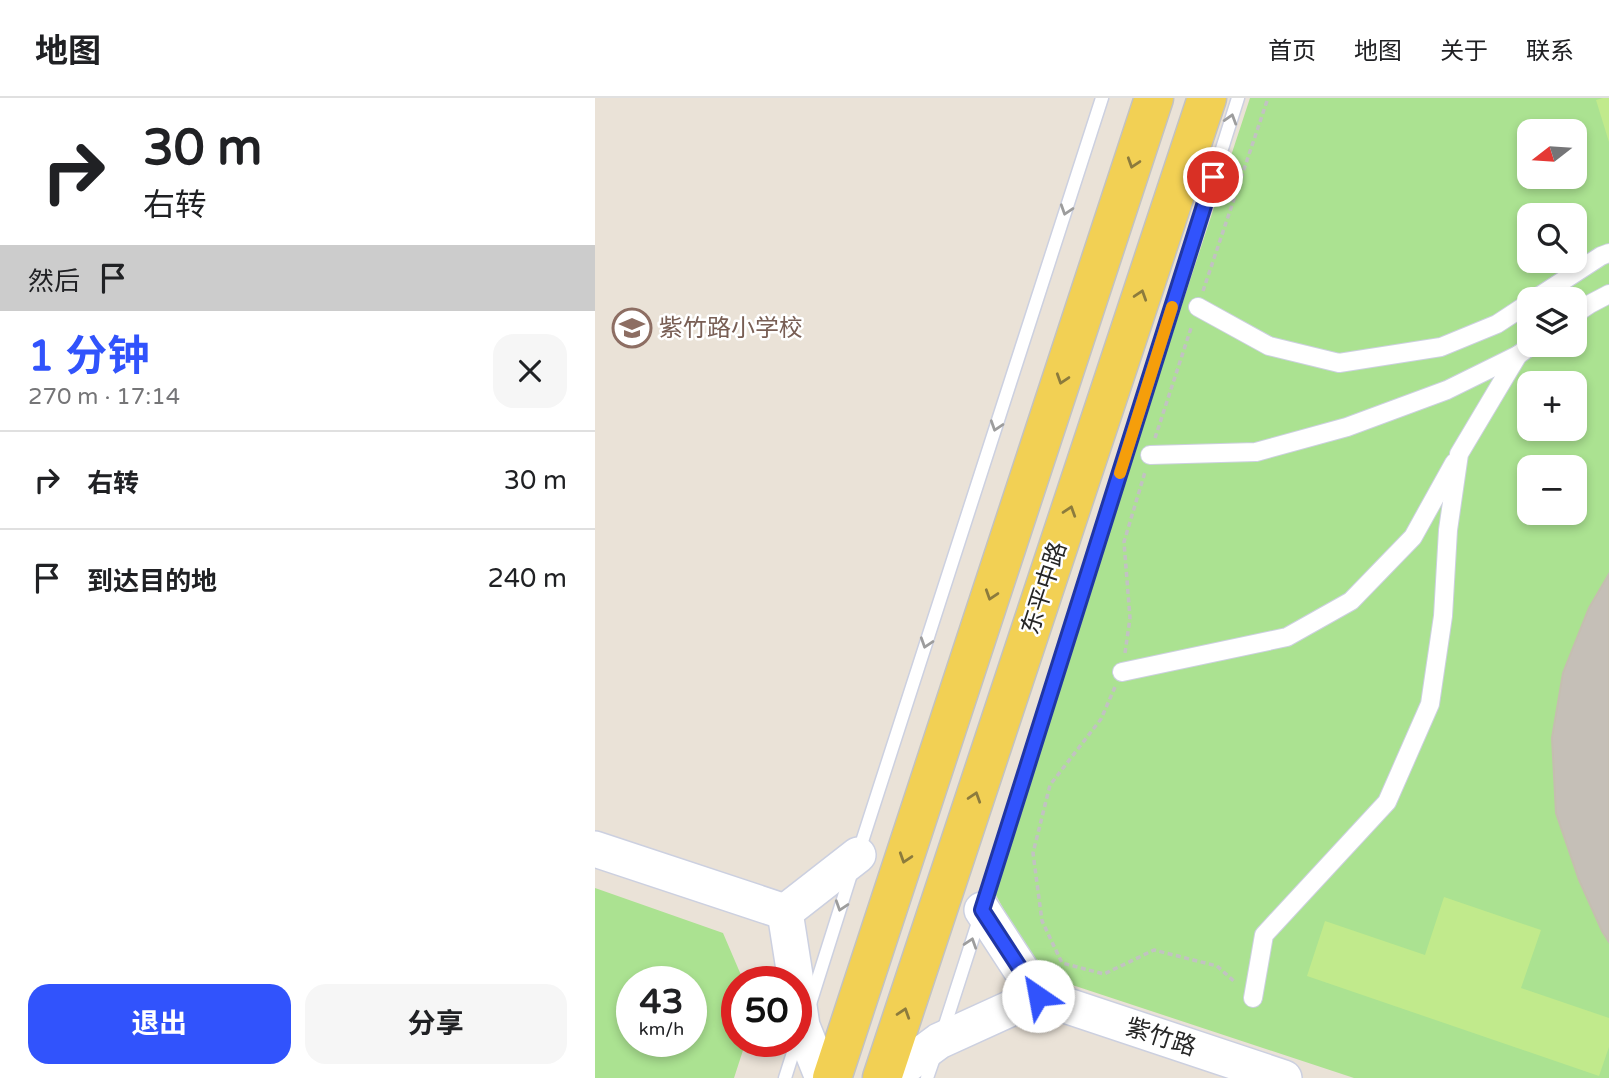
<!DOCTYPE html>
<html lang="zh">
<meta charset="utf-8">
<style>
:root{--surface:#fff;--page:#f6f6f6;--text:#202124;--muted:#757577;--line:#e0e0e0;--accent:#3153fc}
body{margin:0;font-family:"Varela Round","Noto Sans SC",sans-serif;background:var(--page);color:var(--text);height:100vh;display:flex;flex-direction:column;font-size:26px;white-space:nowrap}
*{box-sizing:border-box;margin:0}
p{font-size:23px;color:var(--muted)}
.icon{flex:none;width:38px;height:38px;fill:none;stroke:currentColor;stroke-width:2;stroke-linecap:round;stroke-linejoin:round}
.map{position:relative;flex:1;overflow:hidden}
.sheet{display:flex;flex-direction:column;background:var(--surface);width:595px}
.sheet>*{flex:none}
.top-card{background:#fff;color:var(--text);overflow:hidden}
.needle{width:46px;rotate:253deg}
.buttons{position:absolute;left:922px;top:21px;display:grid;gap:14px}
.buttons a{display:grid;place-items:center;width:70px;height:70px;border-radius:14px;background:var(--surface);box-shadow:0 4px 10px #0003;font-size:35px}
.speed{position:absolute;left:21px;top:868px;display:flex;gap:14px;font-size:35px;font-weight:700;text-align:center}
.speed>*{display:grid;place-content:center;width:91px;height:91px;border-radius:50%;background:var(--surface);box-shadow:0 4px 10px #0003;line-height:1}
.speed small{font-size:18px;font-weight:400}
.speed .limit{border:10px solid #d22;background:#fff;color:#111}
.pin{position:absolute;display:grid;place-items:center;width:60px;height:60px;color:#fff;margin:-30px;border:4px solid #fff;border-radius:50%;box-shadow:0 2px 7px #0007}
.me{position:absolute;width:77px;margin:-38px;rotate:327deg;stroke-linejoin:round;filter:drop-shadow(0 0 5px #0008)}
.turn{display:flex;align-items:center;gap:24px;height:147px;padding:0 28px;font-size:32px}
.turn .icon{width:91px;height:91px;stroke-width:2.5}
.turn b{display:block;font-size:49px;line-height:60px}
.then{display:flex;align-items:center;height:66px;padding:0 28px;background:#0003;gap:14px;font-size:26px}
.round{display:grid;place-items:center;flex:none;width:74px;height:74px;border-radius:21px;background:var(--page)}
.head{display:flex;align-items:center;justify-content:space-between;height:119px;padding:0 28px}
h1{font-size:42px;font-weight:700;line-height:52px;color:var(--accent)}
.primary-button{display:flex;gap:14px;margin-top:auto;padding:14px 28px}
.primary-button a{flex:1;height:80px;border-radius:21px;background:var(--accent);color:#fff;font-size:28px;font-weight:700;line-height:80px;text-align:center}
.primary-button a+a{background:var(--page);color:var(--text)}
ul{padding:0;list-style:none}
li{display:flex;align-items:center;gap:21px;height:98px;padding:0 28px;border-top:2px solid var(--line)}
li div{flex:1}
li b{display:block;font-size:26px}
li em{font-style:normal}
header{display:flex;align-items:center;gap:42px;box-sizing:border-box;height:98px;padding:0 35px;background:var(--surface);border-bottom:2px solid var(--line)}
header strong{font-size:33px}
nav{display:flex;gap:38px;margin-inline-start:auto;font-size:24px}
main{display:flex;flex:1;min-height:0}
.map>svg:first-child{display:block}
.green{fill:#abe291;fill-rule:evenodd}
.pitch{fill:#c1ea8c}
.building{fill:#c5bfb7;stroke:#c5beb1;stroke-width:2}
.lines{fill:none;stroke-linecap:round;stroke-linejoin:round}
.service-casing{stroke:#ccd0e0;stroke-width:15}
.pedestrian-casing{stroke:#ccd0e0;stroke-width:20}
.secondary-casing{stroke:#ccd0e0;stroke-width:38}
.primary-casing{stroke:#c2c2c2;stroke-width:41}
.path{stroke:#c2c2c2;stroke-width:3.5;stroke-dasharray:5 3.5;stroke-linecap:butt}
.service{stroke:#fff;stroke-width:12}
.pedestrian{stroke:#fff;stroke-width:18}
.secondary{stroke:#fff;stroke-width:35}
.primary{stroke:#f2d054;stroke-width:38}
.oneway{stroke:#9d9d9d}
.oneway2{stroke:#8c7b3d}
.route-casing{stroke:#2036a4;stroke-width:18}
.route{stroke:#3153fc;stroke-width:12}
.slow{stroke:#f59e0b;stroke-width:12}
.labels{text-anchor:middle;stroke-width:5;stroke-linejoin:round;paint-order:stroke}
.education-label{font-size:24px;fill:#785e54;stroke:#fff;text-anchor:start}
.street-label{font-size:24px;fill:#262626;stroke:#fff}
</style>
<header>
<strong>地图</strong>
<nav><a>首页</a><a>地图</a><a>关于</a><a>联系</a></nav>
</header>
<main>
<section class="sheet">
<div class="top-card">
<div class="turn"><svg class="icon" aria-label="right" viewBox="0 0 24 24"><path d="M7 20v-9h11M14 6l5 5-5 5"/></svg><div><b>30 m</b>右转</div></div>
<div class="then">然后<svg class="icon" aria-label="arrive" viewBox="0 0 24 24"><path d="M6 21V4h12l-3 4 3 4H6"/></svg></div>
</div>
<div class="head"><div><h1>1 分钟</h1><p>270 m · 17:14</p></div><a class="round"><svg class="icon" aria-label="close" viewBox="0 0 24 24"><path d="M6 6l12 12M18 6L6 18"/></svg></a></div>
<ul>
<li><svg class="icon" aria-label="right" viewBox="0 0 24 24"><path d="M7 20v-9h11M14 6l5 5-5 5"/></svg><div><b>右转</b></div><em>30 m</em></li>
<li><svg class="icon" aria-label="arrive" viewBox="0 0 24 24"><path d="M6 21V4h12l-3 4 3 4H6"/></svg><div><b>到达目的地</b></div><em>240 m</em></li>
</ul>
<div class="primary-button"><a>退出</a><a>分享</a></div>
</section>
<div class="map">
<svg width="1014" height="980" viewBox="0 0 1014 980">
<rect width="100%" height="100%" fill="#eae2d7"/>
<!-- green -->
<g class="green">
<path d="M655,0H1014V980H759L444,876L396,788ZM934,33H980V79H934ZM934,117H980V163H934ZM934,201H980V247H934ZM934,285H980V331H934ZM934,369H980V415H934Z"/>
<path d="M0,790L128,835L149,884H142V943H151L139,980H0ZM37,884H96V943H37Z"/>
</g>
<!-- pitch -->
<g class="pitch">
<polygon points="1008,0 1014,0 1014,44 1001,2"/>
<polygon points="849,799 946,832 926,890 1014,920 1014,949 1004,978 712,878 730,823 830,857"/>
</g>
<!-- building -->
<polygon class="building" points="1014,476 1014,844 1007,833 984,782 961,715 957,640 968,575 994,510"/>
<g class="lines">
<defs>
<g id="service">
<polyline points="263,756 507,0"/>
<polyline points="215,906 257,773"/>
<polyline points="348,933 387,812 643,0"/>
<polyline points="190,980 203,939"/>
<polyline points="332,980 340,957"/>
</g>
<g id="pedestrian">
<polyline points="940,201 1006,158 1014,155"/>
<polyline points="603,209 674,248 744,265 846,249 902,226 934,205"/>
<polyline points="980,216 995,206 1014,196"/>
<polyline points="555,357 661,354 752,329 852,292 923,257"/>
<polyline points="527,574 692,539 756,503 818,439 859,365"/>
<polyline points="658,900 669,837 792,704 835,606 848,518 853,432 864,356 923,257 937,247"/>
</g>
<g id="secondary">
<polyline points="0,751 190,814"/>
<polyline points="201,884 190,814 263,757"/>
<polyline points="201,888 207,928 228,980"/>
<polyline points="443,898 689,980"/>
<polyline points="294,980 344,943 443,898 387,812"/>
</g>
<g id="primary">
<polyline points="237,980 559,0"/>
<polyline points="287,980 612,0"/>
</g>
</defs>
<!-- service casing -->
<use href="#service" class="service-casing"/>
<!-- pedestrian casing -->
<use href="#pedestrian" class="pedestrian-casing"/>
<!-- secondary casing -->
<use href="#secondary" class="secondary-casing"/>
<!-- primary casing -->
<use href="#primary" class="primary-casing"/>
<!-- path -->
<g class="path">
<polyline points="608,193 673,0"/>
<polyline points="560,340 597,227"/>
<polyline points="530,555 535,520 529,444 550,374"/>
<polyline points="520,589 506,621 455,687 438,755 447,823 467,865 509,876 559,852 622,868 641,885"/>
</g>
<!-- service -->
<use href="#service" class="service"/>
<!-- pedestrian -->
<use href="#pedestrian" class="pedestrian"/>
<!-- secondary -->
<use href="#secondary" class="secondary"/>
<!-- primary -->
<use href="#primary" class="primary"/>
</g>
<!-- one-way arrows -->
<defs><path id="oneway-chevron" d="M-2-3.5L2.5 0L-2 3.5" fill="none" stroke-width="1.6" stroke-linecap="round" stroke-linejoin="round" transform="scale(1.75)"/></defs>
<g class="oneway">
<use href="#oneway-chevron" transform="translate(636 21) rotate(-73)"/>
<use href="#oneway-chevron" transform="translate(471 112) rotate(108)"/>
<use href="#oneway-chevron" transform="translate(401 328) rotate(108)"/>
<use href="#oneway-chevron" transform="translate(331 545) rotate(108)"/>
<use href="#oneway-chevron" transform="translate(246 808) rotate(108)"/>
<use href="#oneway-chevron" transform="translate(376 845) rotate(-72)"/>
</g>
<g class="oneway2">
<use href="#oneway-chevron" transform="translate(538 65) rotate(108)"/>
<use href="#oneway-chevron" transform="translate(546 197) rotate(-72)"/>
<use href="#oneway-chevron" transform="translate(467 281) rotate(108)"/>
<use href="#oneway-chevron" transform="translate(475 413) rotate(-72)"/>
<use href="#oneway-chevron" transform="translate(396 497) rotate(108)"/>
<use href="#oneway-chevron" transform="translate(380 699) rotate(-72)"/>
<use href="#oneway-chevron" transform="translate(310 760) rotate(108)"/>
<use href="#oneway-chevron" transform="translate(309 915) rotate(-72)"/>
</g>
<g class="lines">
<defs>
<polyline id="route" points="443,898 387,812 618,79"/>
</defs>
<!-- route casing -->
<use href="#route" class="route-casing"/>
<!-- route -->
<use href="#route" class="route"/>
<!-- slow -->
<polyline class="slow" points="525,375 577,209"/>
</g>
<!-- icons -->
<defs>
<symbol id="school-ring" viewBox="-11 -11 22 22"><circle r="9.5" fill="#fff" stroke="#8d6e63" stroke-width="1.5"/><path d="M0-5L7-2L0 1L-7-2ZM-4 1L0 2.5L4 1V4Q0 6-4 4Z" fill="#8d6e63"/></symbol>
</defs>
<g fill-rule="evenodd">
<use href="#school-ring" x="15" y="208" width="44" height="44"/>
</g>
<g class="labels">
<!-- education labels -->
<g class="education-label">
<text x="64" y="238">紫竹路小学校</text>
</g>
<!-- street labels -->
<g class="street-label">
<text transform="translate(449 490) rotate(-72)" y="8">东平中路</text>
<text transform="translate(566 939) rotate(18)" y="8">紫竹路</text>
</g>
</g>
</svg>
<div class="buttons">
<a><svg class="needle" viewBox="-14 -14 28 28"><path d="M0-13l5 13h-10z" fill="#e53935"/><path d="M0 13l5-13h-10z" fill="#757577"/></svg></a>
<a><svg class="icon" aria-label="search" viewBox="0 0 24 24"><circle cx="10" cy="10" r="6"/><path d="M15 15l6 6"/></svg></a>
<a><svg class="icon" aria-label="layers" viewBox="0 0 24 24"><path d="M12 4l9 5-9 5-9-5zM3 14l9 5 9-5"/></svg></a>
<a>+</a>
<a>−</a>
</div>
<div class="speed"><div>43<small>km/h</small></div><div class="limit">50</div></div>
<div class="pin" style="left:618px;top:79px;background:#d93025"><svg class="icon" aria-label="arrive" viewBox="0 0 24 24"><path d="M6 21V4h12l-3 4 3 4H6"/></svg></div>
<svg class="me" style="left:443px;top:898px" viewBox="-20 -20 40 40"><circle r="19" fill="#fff"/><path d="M0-13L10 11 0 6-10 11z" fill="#3153fc"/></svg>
</div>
</main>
